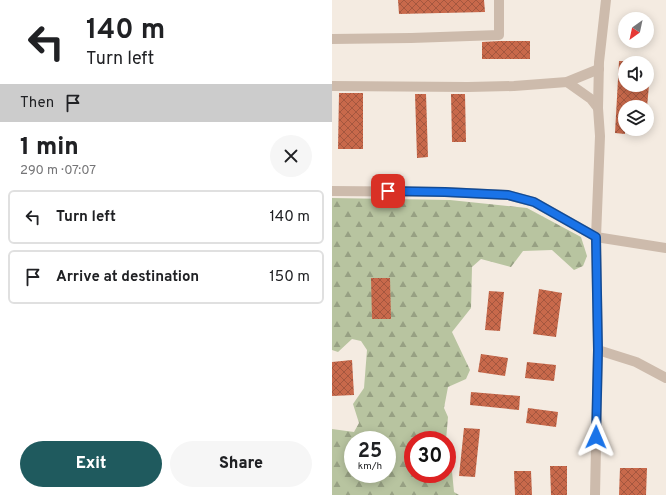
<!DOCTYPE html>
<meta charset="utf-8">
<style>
:root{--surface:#fff;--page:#f6f6f6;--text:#202124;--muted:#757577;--line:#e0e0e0;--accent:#1f5a5e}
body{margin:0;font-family:Overpass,sans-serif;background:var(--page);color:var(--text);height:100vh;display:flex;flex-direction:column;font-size:15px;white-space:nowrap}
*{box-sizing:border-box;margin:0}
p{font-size:13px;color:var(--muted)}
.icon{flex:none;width:22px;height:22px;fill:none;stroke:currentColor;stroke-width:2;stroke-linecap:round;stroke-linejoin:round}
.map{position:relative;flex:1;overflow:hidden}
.drawer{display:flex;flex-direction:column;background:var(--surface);width:332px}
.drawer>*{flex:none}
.guide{background:#fff;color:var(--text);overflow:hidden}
.needle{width:26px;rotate:213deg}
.fabs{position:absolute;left:286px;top:12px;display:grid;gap:8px}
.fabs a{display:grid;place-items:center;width:36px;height:36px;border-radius:50%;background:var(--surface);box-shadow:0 2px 10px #0003;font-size:20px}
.speed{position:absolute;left:12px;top:431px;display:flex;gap:8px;font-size:20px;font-weight:700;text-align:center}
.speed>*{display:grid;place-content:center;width:52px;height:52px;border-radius:50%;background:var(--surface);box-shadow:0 2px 10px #0003;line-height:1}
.speed small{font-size:10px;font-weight:400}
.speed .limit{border:6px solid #d22;background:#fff;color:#111}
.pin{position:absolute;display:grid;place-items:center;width:34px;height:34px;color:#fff;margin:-17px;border-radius:8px;box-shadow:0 2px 6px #0006}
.me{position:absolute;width:44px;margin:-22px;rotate:1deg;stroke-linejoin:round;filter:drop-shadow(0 0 3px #0008)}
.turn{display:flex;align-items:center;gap:14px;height:84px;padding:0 20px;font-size:18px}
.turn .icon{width:52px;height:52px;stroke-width:2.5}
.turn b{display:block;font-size:28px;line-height:34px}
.then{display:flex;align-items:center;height:38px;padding:0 20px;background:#0003;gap:8px;font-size:15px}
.round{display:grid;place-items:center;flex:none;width:42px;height:42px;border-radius:21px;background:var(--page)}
.head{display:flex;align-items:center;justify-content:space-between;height:68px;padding:0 20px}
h1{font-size:24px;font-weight:800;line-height:30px}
.action{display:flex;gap:8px;margin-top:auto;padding:8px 20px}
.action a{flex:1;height:46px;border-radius:24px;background:var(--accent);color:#fff;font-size:16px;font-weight:800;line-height:46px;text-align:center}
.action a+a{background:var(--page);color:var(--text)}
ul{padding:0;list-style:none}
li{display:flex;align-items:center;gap:12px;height:54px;margin:0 8px 6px;padding:0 12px;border:2px solid var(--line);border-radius:6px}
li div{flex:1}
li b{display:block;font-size:15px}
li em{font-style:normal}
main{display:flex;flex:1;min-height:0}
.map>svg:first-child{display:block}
.forest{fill:url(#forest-firs);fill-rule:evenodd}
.building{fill:url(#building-cross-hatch)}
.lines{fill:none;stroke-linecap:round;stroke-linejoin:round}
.minor{stroke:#cdbbac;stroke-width:10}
.route-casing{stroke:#114b97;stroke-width:10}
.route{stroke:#1a73e8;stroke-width:7}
</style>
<main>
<section class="drawer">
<div class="guide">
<div class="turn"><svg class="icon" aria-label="left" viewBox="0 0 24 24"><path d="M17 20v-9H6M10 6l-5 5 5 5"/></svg><div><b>140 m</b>Turn left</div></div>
<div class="then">Then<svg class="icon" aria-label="arrive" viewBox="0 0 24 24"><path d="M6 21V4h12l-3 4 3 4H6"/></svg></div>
</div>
<div class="head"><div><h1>1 min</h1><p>290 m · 07:07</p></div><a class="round"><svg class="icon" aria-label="close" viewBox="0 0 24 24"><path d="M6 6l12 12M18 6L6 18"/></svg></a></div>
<ul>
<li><svg class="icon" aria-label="left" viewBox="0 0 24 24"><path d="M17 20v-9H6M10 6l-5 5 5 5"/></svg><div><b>Turn left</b></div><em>140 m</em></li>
<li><svg class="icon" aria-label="arrive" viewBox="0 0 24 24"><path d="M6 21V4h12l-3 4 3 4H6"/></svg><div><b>Arrive at destination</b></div><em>150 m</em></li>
</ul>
<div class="action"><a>Exit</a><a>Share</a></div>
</section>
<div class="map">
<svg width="334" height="495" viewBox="0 0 334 495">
<defs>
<pattern id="forest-firs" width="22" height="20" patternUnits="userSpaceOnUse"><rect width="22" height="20" fill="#b8c4a0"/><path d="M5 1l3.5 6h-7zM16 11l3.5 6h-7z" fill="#97a083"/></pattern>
<pattern id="building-cross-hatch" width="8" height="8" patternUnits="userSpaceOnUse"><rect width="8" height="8" fill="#c8694b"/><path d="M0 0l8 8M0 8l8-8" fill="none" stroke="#a4573f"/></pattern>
</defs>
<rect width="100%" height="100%" fill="#f4ebe1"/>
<!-- forest -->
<path class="forest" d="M0,198L118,200L195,208L249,237L255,256L251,266L242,270L220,250L191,251L179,267L149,259L140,267L139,308L120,332L138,370L134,379L116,387L112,408L116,417L114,440H81V474H115V455L119,461L122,492L127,495H0V429L22,432L27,423L21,404L32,388L35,350L29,341L20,339L6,352L0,350ZM21,440H55V474H21Z"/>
<!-- building -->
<g class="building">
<polygon points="66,0 152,0 153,12 67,14"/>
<polygon points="168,41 198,41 198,59 150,59 150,42"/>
<polygon points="287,61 293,61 293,85 317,85 315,107 293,107 293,134 283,133"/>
<polygon points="7,93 31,93 31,149 6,149"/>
<polygon points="83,94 94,94 96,157 85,158"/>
<polygon points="119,94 133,94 134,142 120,142"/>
<polygon points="39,278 58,278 59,319 40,319"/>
<polygon points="207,289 230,293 224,337 201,334"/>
<polygon points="157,291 172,292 168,331 153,330"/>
<polygon points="149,354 176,358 173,376 146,372"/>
<polygon points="20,360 22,395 0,396 0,362"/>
<polygon points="195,362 224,365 222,381 193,378"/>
<polygon points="139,392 188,396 187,410 138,405"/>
<polygon points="196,408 226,412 224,427 194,423"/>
<polygon points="132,428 148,429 143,477 127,476"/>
<polygon points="218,466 235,466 235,495 219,495"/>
<polygon points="288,468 315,468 314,495 287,495"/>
<polygon points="182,471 199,471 200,495 183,495"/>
</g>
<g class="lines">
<!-- minor -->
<g class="minor">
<polyline points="0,39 79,38 167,35 167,0"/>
<polyline points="235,82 259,99 266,108"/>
<polyline points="0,86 136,87 182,86 235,82 267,69"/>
<polyline points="0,191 113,192 176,195 202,202 264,237 334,248"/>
<polyline points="266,350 304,362 334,378"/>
<polyline points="263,495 266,350 264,237 268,136 266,108 267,62 274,0"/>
</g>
</g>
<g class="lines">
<defs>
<polyline id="route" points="56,191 113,192 176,195 202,202 264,237 266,350 264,437"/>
</defs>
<!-- route casing -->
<use href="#route" class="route-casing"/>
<!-- route -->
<use href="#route" class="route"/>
</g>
</svg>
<div class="fabs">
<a><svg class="needle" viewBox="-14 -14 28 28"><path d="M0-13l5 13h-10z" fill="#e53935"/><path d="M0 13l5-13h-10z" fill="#757577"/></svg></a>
<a><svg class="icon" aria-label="sound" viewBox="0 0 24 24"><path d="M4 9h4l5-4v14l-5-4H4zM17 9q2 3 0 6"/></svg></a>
<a><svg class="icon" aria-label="layers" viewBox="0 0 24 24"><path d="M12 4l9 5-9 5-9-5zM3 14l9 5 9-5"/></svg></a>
</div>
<div class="speed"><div>25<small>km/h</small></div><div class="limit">30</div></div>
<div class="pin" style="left:56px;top:191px;background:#d93025"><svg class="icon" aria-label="arrive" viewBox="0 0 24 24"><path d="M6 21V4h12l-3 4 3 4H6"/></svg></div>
<svg class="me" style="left:264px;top:437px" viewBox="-20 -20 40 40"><path d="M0-17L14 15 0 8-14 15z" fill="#1a73e8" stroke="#fff" stroke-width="4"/></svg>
</div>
</main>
